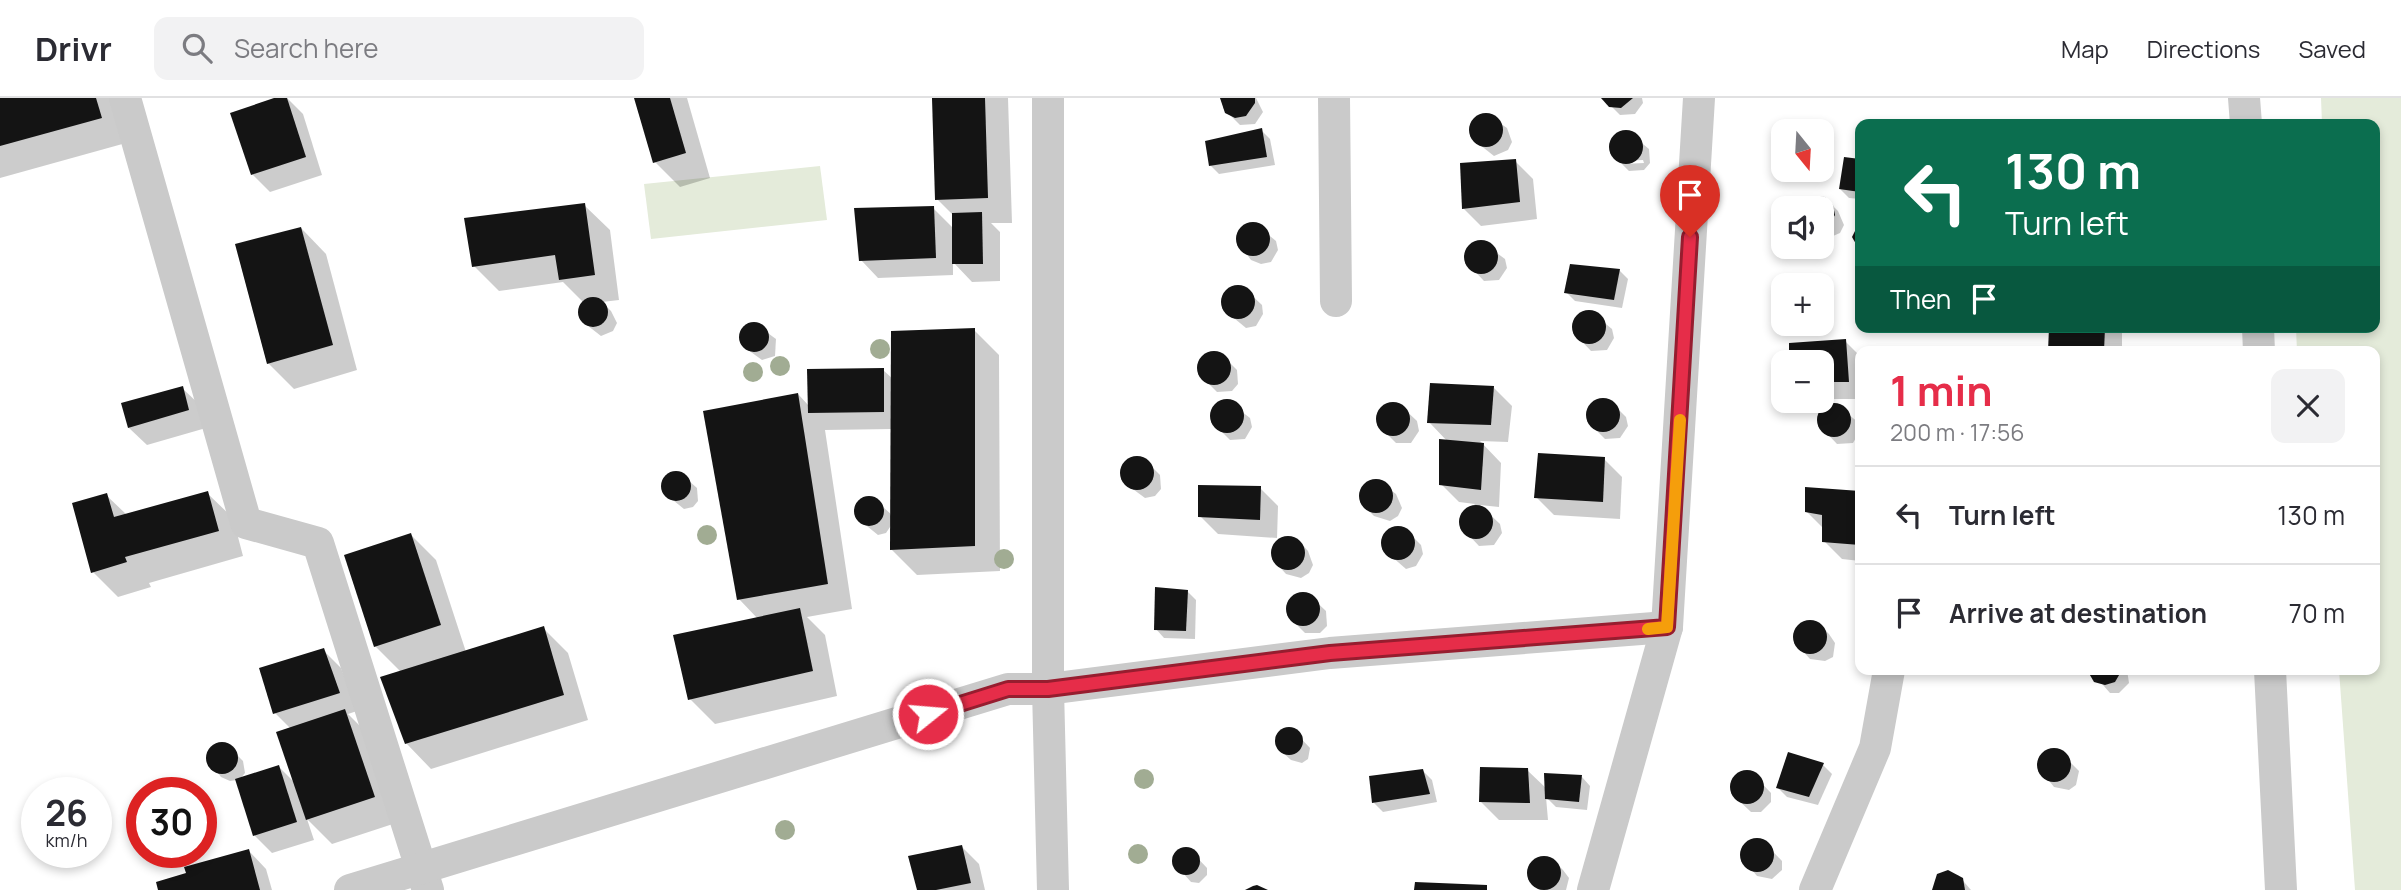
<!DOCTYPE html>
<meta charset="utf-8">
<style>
:root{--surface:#fff;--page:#f2f2f3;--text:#2b2b33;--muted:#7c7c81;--line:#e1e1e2;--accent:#e62d49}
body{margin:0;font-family:Manrope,sans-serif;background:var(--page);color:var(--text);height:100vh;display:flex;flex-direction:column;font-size:26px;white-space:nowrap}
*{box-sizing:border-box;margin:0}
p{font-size:23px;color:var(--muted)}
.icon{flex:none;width:38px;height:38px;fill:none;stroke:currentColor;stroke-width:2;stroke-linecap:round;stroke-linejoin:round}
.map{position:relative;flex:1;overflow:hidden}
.sheet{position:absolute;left:1855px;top:248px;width:525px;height:329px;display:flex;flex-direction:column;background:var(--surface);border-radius:14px;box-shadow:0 4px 10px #0003}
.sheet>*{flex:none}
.banner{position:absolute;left:1855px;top:21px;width:525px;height:214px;border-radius:14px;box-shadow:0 4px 10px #0003;background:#0b6e4f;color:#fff;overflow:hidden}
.needle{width:46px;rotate:162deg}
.buttons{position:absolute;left:1771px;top:21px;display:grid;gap:14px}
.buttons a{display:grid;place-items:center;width:63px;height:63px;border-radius:14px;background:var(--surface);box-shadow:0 4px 10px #0003;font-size:35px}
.speed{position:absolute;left:21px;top:679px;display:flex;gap:14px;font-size:35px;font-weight:700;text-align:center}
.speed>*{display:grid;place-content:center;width:91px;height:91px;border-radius:50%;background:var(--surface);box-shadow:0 4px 10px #0003;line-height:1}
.speed small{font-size:18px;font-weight:400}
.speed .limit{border:10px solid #d22;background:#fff;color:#111}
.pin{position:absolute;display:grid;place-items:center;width:60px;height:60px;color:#fff;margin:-72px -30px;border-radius:50% 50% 50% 0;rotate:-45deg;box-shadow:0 0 7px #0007}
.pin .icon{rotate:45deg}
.me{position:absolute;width:77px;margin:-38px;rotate:73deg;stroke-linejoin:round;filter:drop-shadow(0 0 5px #0008)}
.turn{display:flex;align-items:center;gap:24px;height:147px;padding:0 35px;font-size:32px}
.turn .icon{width:91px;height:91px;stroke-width:2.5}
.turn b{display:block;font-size:49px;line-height:60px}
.then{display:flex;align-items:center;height:66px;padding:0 35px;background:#0003;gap:14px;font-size:26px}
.round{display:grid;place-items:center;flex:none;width:74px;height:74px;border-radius:14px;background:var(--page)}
.head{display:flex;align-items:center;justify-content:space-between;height:119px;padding:0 35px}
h1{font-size:42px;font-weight:700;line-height:52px;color:var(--accent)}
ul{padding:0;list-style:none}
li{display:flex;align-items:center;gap:21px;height:98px;padding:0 35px;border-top:2px solid var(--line)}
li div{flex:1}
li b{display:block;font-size:26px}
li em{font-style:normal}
header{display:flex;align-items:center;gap:42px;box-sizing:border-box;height:98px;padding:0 35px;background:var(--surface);border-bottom:2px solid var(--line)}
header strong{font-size:33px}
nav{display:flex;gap:38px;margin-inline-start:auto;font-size:24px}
.search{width:490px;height:63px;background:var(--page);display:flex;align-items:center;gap:18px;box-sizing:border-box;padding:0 24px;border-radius:14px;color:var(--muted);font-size:26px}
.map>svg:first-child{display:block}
.green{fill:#e4ebda}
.shadow{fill:#0003}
.building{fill:#141414}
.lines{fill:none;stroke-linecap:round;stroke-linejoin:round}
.minor{stroke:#cacaca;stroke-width:32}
.tree{fill:#a1ac93}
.route-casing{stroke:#961d2f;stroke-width:18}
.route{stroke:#e62d49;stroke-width:12}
.slow{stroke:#f59e0b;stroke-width:12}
</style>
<header>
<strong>Drivr</strong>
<div class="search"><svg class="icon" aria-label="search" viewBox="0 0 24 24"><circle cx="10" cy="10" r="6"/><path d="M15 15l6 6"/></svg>Search here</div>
<nav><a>Map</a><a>Directions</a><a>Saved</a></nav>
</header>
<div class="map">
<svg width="2401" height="792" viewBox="0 0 2401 792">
<rect width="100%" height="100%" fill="#fff"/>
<!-- green -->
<g class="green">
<polygon points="2321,0 2401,0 2401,792 2355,792 2339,572 2375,572 2375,254 2297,254 2296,229 2375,229 2375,26 2322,26"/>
<polygon points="820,68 827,122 651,141 644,86"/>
</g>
<!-- shadow -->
<g class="shadow">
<polygon points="0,0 113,0 126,45 0,80"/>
<polygon points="279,0 287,0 303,16 322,77 270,94 252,76"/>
<polygon points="636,0 687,0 710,80 680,89 655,64"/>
<polygon points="933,0 1008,0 1012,125 991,125 1000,134 1000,183 972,184 953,164 953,177 878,180 861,162 933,110 954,131 954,118 937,101"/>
<polygon points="1224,0 1256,0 1263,14 1255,26 1240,27 1223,10"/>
<polygon points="1603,0 1642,0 1643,5 1635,16 1620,17"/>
<polygon points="1488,17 1507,30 1512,44 1508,52 1494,58 1475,43 1471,33 1473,23"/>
<polygon points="1261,32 1270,41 1275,67 1219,76 1210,67"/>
<polygon points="1627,33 1649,51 1650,65 1644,72 1629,73 1622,66 1644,65 1643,62 1619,63 1612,55 1611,45 1617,36"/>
<polygon points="1846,61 1860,62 1860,101 1849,100 1840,91"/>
<polygon points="1515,63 1533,81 1537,121 1481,128 1463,110"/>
<polygon points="1829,104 1838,113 1844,127 1840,135 1826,141 1822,138 1822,110 1804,110 1805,106"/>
<polygon points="584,107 610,132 619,202 602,204 611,213 617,225 613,233 601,238 583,224 579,216 584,205 563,184 499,193 474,168"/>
<polygon points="1254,125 1276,143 1278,152 1271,164 1261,166 1251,162 1237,143 1244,128"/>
<polygon points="301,130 326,156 357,272 294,291 268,265"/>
<polygon points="1482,144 1505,161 1507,170 1499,182 1484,183 1467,165 1466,155 1472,146"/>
<polygon points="1619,172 1628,181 1622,210 1575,203 1566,194"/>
<polygon points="1244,190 1262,207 1263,216 1256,228 1246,230 1223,211 1222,200 1228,192"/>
<polygon points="1590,213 1612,231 1614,240 1607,252 1591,253 1574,235 1574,224 1579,216"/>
<polygon points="754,225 776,241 775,258 762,262 744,249 740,241 746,228"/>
<rect x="2050" y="229" width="72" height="25"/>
<polygon points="974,232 999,257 1000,473 917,477 892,452 892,426 886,435 878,437 857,420 856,410 861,402 874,401 892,417 892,331 825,332 852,511 807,519 825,537 837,598 715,626 690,601 758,521 739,501 798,296 809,308 883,272 893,281"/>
<polygon points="1845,243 1860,258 1860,301 1822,301 1822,264 1791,264 1791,247"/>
<polygon points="1209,255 1220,255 1237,272 1238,286 1232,293 1217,294 1200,277 1201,261"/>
<polygon points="182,290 200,307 206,330 147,347 129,330"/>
<polygon points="1494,290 1512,308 1508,344 1480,343 1501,365 1499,409 1480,407 1500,426 1502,435 1494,447 1479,448 1462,430 1461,420 1475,406 1459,404 1441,386 1448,344 1429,324"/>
<polygon points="1598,302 1609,302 1626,319 1628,328 1620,340 1605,341 1588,324 1587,313"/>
<polygon points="1228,303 1250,320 1252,329 1245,341 1230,342 1212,324 1212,314 1218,305"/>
<polygon points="1389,306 1400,307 1417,323 1419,333 1411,345 1396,345 1379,328 1381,312"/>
<polygon points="1835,306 1858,324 1860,333 1853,345 1837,346 1820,328 1819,317 1825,309"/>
<polygon points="1143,360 1160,377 1161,391 1155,398 1145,400 1126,386 1122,371 1128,362"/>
<polygon points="1604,361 1622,379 1620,421 1554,417 1536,399"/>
<polygon points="671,374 680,375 697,390 698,403 693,409 684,411 663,394 662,385"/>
<polygon points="1377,382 1396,396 1402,410 1398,418 1390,423 1374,418 1365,409 1361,394 1367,385"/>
<polygon points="1260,390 1278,408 1277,440 1218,436 1200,418"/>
<polygon points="1807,391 1860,395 1860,463 1842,461 1824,443 1824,431 1806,413"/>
<polygon points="207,395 233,420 243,458 149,485 151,489 118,499 93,474 106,397 127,417"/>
<polygon points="1393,430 1404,430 1421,447 1423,456 1416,468 1406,471 1383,451 1382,441"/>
<polygon points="411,437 436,462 466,554 543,530 568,555 588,622 431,671 406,645 401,574 375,548"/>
<polygon points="1283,440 1299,443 1308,453 1313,467 1309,475 1301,480 1286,476 1277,466 1272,456 1275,446"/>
<polygon points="1187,493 1196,502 1195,541 1164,540 1156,531"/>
<polygon points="1298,496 1309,497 1326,513 1327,528 1320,535 1305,535 1288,518 1287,508"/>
<polygon points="1804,525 1820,527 1829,536 1835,545 1833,559 1825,563 1810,561 1801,551 1795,543 1797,532"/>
<polygon points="323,552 341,570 357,613 348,616 370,638 399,724 332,746 307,721 314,742 272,755 254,737 237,682 230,683 221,679 208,662 214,649 227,647 243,663 245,675 240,681 279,669 295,685 291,631 275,615"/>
<polygon points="2090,572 2127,572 2129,585 2119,595 2110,595"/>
<polygon points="1285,632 1293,632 1310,650 1308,661 1302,665 1291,662 1281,653 1277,645 1278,637"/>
<polygon points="2048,653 2059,653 2079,673 2076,687 2069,692 2054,689 2039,670 2041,660"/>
<polygon points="1823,667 1832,676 1818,707 1787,699 1778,690"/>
<polygon points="1527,672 1547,691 1582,679 1590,688 1587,712 1556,709 1546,699 1548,722 1499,722 1481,704"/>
<polygon points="1423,673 1432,682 1437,704 1383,714 1374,705"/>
<polygon points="1751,674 1771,695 1771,704 1761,714 1751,714 1734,698 1733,682 1741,675"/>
<polygon points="1762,742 1782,763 1782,772 1772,781 1757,778 1742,760 1743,749 1751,743"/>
<polygon points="961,748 979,766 985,792 919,792"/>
<polygon points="1181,752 1190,752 1207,770 1207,777 1199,785 1191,784 1174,765 1175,757"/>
<polygon points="249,753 266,771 272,792 160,792 188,777"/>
<polygon points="1543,759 1553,762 1563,772 1569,780 1566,792 1539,792 1534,787 1529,778 1530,768"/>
<polygon points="1943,775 1958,777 1971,792 1934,792 1935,782"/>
</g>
<!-- building -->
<g class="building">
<polygon points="0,0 96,0 102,20 0,48"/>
<polygon points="274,0 287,0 306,59 251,77 230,15"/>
<polygon points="634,0 670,0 686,55 653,65"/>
<polygon points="932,0 985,0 988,100 935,102"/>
<polygon points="1220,0 1255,0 1255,5 1246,18 1235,20 1225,15"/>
<polygon points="1601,0 1633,0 1621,10 1609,9"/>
<circle cx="1486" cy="32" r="17"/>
<polygon points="1262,30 1267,59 1209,68 1205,43"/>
<circle cx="1626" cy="49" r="17"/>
<polygon points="1844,59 1860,61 1860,94 1839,91"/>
<polygon points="1516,61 1520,104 1462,111 1460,65"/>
<polygon points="1813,98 1825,99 1833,107 1835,117 1827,130 1822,132 1822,110 1801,110"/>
<polygon points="585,105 595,177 559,182 555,157 472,169 464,120"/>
<polygon points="934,108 936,160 859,163 854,110"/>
<polygon points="982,114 983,166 952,166 952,115"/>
<polygon points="1860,123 1860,153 1852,139"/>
<circle cx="1253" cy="141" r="17"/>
<polygon points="301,129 333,247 267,266 235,146"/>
<circle cx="1481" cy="159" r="17"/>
<polygon points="1570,166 1620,171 1614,202 1564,195"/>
<circle cx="1238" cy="204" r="17"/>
<circle cx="593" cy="214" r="15"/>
<circle cx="1589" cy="229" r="17"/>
<circle cx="754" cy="239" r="15"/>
<polygon points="2049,229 2105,229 2104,254 2048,254"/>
<polygon points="975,230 975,448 890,452 891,233"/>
<polygon points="1846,241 1849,284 1822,284 1822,264 1789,264 1789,245"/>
<circle cx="1214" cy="270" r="17"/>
<polygon points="884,270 884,314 808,315 807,271"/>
<polygon points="1430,285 1494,288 1491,327 1427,325"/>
<polygon points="183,288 189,312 128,330 121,305"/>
<polygon points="798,295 828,486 737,502 703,313"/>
<circle cx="1603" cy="317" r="17"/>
<circle cx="1227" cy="318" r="17"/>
<circle cx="1393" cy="321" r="17"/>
<circle cx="1834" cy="322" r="17"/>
<polygon points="1439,341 1484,345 1481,392 1439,387"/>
<polygon points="1538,355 1605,359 1603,404 1534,400"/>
<circle cx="1137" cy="375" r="17"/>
<circle cx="676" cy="388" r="15"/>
<circle cx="1376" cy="398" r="17"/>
<polygon points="1198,387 1261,388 1260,422 1198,419"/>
<polygon points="1805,389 1860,393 1860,447 1822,444 1822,417 1805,414"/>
<polygon points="208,393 219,433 125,459 127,464 91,475 72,405 107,395 114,419"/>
<circle cx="869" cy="413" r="15"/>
<circle cx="1476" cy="424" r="17"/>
<circle cx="1398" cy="445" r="17"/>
<polygon points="411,435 441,527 374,549 344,457"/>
<circle cx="1288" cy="455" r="17"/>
<polygon points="1155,489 1188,492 1186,533 1154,532"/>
<circle cx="1303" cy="511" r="17"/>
<polygon points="800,510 813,573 688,602 673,537"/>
<circle cx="1810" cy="539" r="17"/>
<polygon points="544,528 564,597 405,646 380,579"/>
<polygon points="324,550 340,595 273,616 259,570"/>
<polygon points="2087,572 2122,572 2115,584 2105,587 2094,584"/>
<polygon points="345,611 375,699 306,722 276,634"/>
<circle cx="1289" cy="643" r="14"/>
<circle cx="222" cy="660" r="16"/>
<circle cx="2054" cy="667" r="17"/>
<polygon points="1788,654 1824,665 1809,699 1776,690"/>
<polygon points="279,667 297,724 253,738 235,681"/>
<polygon points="1480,669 1528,670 1530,705 1479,704"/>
<polygon points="1423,671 1430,696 1372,705 1369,678"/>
<circle cx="1747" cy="689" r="17"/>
<polygon points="1544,675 1582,677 1579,704 1545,701"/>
<polygon points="37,713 37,737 32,726"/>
<circle cx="1757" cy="757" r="17"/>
<polygon points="962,747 971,785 936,792 917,792 908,758"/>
<circle cx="1186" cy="763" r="14"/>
<polygon points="249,751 260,792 158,792 156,784 186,775 184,769"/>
<circle cx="1544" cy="775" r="17"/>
<polygon points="1948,772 1963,780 1965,792 1932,792 1937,776"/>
<polygon points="1415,784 1487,787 1487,792 1414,792"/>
<polygon points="1257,787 1268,792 1245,792 1253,788"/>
</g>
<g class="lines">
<!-- minor -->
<g class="minor">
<polyline points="125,0 246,425 318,445 428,792"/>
<polyline points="1048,0 1048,591 1053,792"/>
<polyline points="1334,0 1336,203"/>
<polyline points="2244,0 2246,26"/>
<polyline points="2258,229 2259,254"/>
<polyline points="2270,572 2281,792"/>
<polyline points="350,792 1008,591 1048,591 1330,555 1667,529"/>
<polyline points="1593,792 1667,529 1699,0"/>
<polyline points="1815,792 1875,650 1889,572"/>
</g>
</g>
<!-- trees -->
<g class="tree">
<circle cx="880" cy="251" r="10"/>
<circle cx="780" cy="268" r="10"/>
<circle cx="753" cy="274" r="10"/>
<circle cx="707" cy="437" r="10"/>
<circle cx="1004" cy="461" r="10"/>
<circle cx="1144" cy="681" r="10"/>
<circle cx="785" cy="732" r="10"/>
<circle cx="1138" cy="756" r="10"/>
</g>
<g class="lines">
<defs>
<polyline id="route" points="928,616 1008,591 1048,591 1330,555 1667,529 1690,139"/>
</defs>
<!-- route casing -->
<use href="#route" class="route-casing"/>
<!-- route -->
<use href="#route" class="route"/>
<!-- slow -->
<polyline class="slow" points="1648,531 1667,529 1680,322"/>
</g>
</svg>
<div class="buttons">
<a><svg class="needle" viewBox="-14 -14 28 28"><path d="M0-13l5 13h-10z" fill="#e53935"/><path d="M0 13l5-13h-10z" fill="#7c7c81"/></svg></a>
<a><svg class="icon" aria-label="sound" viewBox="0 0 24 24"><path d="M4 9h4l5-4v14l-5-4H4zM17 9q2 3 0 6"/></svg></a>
<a>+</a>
<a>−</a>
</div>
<div class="speed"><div>26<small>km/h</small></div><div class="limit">30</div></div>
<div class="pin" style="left:1690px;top:139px;background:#d93025"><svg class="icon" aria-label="arrive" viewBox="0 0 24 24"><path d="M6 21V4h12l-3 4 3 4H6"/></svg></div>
<svg class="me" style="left:928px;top:616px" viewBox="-20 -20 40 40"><circle r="17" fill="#e62d49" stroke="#fff" stroke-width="3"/><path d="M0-11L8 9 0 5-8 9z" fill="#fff"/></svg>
<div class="banner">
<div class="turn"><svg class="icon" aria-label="left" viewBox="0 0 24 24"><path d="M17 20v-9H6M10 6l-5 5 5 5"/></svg><div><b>130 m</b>Turn left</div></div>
<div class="then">Then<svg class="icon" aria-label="arrive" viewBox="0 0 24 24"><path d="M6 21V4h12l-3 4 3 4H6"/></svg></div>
</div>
<section class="sheet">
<div class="head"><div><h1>1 min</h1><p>200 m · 17:56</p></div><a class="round"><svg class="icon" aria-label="close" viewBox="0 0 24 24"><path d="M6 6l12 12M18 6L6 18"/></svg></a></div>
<ul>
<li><svg class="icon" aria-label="left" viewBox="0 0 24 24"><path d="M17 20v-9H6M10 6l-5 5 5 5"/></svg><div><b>Turn left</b></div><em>130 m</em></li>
<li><svg class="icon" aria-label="arrive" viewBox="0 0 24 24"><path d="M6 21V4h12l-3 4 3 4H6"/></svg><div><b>Arrive at destination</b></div><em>70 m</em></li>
</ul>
</section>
</div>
